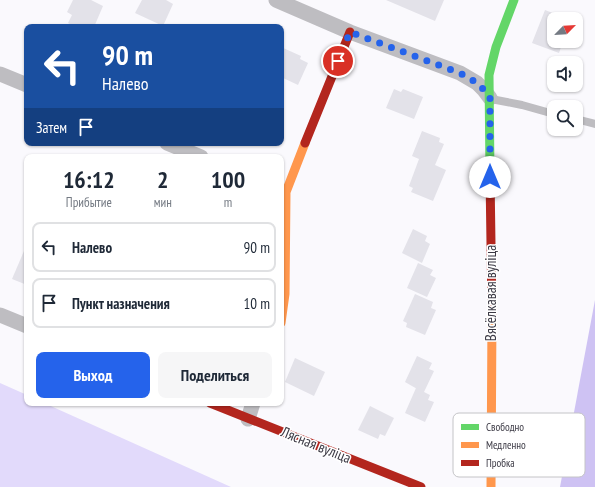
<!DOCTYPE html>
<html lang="ru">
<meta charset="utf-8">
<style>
:root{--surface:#fff;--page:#f6f6f7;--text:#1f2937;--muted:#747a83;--line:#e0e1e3;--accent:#2563eb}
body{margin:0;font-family:"PT Sans Narrow",sans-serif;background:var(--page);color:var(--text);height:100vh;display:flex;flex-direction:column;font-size:15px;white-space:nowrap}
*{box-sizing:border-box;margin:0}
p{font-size:13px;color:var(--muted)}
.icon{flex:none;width:22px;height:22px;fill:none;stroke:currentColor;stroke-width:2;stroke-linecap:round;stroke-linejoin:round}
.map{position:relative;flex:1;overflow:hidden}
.sheet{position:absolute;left:24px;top:154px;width:260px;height:252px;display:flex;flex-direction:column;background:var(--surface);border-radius:8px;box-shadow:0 1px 3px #0004}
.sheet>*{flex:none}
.guide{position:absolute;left:24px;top:24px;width:260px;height:122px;border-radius:8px;box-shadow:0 1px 3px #0004;background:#1a4fa0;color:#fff;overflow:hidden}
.needle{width:26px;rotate:66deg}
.buttons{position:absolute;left:547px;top:12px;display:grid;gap:8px}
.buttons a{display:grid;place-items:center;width:36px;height:36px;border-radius:8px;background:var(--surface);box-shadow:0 1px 3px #0004;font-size:20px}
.pin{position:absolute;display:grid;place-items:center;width:34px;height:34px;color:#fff;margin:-17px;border:2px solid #fff;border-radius:50%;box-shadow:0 1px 4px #0007}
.me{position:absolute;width:44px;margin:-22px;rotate:0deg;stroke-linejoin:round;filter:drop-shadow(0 0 3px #0008)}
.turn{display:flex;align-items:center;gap:14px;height:84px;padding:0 12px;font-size:18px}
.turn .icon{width:52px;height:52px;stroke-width:2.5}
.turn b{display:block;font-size:28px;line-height:34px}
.then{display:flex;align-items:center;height:38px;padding:0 12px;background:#0003;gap:8px;font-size:15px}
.eta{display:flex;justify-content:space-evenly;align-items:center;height:68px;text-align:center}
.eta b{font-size:24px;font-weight:600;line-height:28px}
.cta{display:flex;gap:8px;margin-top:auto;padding:8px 12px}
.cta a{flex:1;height:46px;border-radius:8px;background:var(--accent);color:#fff;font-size:16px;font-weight:600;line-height:46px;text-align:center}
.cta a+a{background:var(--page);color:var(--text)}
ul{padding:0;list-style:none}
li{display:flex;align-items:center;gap:12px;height:50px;margin:0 8px 6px;padding:0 4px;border:2px solid var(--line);border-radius:8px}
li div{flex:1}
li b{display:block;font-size:15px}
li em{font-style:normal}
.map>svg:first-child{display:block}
.forest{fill:#e2dafb}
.water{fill:#cec2f3}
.building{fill:#e3e2e9}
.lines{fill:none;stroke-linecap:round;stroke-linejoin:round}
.lane{stroke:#bebdc1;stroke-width:8}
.street{stroke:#bebdc1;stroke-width:15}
.fast{stroke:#63d668;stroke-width:9}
.slow{stroke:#ff974d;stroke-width:9}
.jam{stroke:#b3261e;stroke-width:9}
.route{stroke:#2563eb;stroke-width:7;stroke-dasharray:0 12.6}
.labels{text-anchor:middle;stroke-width:3;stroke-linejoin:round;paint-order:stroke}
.street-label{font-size:15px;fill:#3c3a45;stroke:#fff}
.key{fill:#fff;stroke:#c4c4c7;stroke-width:1}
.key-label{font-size:11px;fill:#3c3a45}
</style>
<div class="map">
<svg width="595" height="487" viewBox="0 0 595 487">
<rect width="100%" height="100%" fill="#faf9fd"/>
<!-- forest -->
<polygon class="forest" points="0,383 27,395 27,403 44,403 231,487 0,487"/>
<!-- water -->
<polygon class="water" points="595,300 595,487 560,487"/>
<!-- building -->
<g class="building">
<polygon points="73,0 91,0 103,6 94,27 76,27 68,23 72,15 67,12"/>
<polygon points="142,0 166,0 173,4 163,26 135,13"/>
<polygon points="386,0 444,0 435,21"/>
<polygon points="545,10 568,19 554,19 554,41 563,41 559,53 532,43"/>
<polygon points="281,47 301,56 300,59 308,63 298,85 281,77"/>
<polygon points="394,89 401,92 403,89 423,97 414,119 386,108"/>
<polygon points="422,131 440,138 439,142 444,144 435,165 446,170 433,201 411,192 413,188 409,186 419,159 412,156"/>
<polygon points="413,229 427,236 425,241 430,244 422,263 402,253"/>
<polygon points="27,244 27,285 12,279"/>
<polygon points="418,263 433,270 430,275 436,278 427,297 407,288"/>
<polygon points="415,294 433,302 431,308 436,310 425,335 406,327 407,323 403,321"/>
<polygon points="417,356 432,363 429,369 434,371 424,392 430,395 428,400 434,402 425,422 405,413 416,388 419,390 405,382"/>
<polygon points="295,358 325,372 314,396 285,382"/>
<polygon points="370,406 394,418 385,436 380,434 378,439 358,430"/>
</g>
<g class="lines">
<!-- lane -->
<g class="lane">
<polyline points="491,99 522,105 554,114"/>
<polyline points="576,119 595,124"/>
</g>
<!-- street -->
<g class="street">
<polyline points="276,0 350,32 460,73 477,83 484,90 490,98"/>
<polyline points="0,74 27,85"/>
<polyline points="167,143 201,157"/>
<polyline points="0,315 27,326"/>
<polyline points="248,419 253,403"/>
</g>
<!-- fast -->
<polyline class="fast" points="490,175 489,75 496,47 514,0"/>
<!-- slow -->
<g class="slow">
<polyline points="281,323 285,294 286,192 305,143"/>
<polyline points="491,487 492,313"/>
</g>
<!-- jam -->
<g class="jam">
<polyline points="305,143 350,32"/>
<polyline points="490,175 492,313"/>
<polyline points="210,403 421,487"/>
</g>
</g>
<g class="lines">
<!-- route -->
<polyline class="route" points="338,61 350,32 460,73 477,83 484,90 490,98 490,177"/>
</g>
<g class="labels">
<!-- street labels -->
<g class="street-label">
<text transform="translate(491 293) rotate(-90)" y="5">Вясёлкавая вуліца</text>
<text transform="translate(316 445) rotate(22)" y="5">Лясная вуліца</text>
</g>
</g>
<!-- legend -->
<rect x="453" y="413" width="132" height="64" rx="6" class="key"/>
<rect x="461" y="424" width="18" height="6" fill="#63d668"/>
<rect x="461" y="442" width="18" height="6" fill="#ff974d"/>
<rect x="461" y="460" width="18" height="6" fill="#b3261e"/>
<g class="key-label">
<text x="486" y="431">Свободно</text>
<text x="486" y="449">Медленно</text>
<text x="486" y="467">Пробка</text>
</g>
</svg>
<div class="buttons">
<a><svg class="needle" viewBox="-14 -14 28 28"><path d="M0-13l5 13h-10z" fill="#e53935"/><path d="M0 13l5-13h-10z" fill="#747a83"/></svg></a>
<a><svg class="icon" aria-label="sound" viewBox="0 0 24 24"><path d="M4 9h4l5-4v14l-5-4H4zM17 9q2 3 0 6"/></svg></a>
<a><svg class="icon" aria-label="search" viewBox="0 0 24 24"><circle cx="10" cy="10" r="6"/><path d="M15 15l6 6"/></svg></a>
</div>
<div class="pin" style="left:338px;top:61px;background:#d93025"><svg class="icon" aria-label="arrive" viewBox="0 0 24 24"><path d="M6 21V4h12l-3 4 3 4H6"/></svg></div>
<svg class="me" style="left:490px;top:177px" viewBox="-20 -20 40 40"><circle r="19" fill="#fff"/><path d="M0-13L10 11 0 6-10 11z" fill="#2563eb"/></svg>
<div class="guide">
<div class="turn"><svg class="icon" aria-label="left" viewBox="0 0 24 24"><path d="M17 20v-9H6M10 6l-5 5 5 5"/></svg><div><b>90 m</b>Налево</div></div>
<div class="then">Затем<svg class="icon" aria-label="arrive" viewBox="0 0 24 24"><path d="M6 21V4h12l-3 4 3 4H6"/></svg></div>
</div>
<section class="sheet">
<div class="eta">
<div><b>16:12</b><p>Прибытие</p></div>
<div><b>2</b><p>мин</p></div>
<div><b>100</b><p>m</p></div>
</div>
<ul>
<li><svg class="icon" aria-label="left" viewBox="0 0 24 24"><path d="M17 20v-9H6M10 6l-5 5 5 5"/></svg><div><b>Налево</b></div><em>90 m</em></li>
<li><svg class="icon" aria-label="arrive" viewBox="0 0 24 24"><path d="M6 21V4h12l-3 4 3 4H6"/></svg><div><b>Пункт назначения</b></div><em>10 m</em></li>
</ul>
<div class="cta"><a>Выход</a><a>Поделиться</a></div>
</section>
</div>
